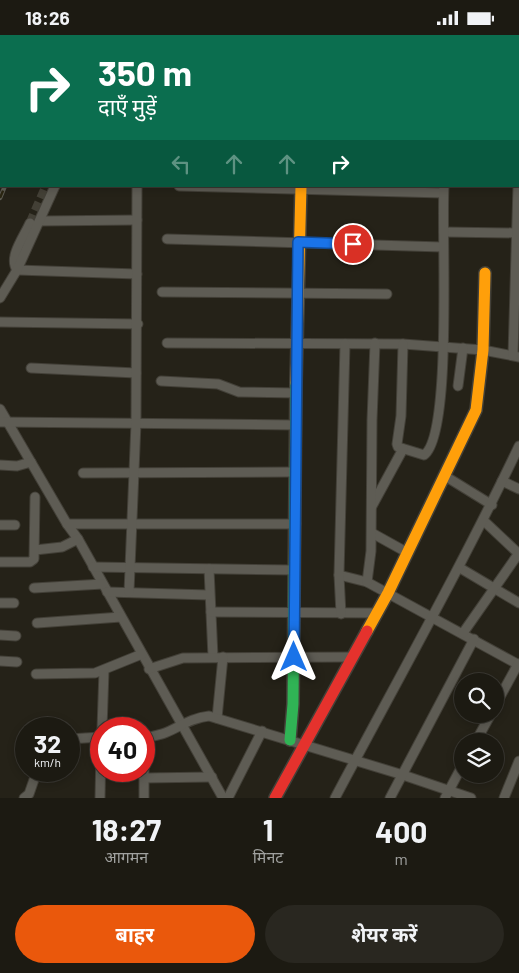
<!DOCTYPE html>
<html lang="hi">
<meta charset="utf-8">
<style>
:root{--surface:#1c1a12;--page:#292720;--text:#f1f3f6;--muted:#a0a19f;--line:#3a3832;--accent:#ea580c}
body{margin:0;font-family:Barlow,"Noto Sans Devanagari",sans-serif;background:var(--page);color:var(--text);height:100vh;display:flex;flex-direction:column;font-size:19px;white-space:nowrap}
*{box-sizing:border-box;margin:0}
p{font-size:16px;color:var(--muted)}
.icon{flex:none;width:28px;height:28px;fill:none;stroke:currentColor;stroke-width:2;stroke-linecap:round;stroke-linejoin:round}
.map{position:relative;height:763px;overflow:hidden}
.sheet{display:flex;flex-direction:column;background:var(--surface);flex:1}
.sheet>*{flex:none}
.guide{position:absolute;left:0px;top:0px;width:520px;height:152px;box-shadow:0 2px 8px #0003,0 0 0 1px var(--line);background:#0b6e4f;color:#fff;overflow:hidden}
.tools{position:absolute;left:454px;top:638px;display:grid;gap:10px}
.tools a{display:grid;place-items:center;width:50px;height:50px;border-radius:50%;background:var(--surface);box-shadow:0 2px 8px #0003,0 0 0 1px var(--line);font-size:25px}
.speed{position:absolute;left:15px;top:682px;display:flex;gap:10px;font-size:25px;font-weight:700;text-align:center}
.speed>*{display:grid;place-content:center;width:65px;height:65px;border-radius:50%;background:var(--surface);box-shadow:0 2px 8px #0003,0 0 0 1px var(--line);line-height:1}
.speed small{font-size:12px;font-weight:400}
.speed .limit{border:8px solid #d22;background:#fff;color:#111}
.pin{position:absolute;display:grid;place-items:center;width:42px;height:42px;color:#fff;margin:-21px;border:2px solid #fff;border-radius:50%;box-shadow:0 1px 5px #0007}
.me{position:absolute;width:55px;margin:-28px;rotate:0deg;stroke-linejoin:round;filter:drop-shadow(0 0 4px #0008)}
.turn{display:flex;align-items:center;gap:18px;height:105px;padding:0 15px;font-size:22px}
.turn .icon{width:65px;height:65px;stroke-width:2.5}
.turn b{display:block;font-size:35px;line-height:42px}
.lanes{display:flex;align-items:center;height:48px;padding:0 15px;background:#0003;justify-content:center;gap:25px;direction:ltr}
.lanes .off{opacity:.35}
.eta{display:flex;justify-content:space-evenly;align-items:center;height:85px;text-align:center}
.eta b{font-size:30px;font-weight:700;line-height:35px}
.primary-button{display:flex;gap:10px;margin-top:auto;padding:10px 15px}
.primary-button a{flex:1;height:58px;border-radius:30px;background:var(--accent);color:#fff;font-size:20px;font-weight:700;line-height:58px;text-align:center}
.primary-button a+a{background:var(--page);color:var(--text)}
.status{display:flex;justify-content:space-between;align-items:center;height:35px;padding:0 25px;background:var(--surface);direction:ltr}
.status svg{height:14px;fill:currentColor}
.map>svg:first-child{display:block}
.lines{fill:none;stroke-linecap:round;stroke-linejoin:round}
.street-tunnel{stroke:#434036;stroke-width:9;stroke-dasharray:9 4.5;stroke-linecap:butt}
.street-casing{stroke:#434038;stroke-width:11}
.fast-casing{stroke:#434038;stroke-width:14}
.slow-casing{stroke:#434038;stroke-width:14}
.jam-casing{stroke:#434038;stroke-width:14}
.street{stroke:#5e5c54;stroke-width:9}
.fast{stroke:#30b455;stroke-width:11}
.slow{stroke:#ff9f0a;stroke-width:11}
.jam{stroke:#e5322d;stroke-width:11}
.rail-casing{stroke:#5f5e55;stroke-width:4.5}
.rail{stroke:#2b2612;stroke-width:2.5;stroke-dasharray:8;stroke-linecap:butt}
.route-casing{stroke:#114b97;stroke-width:12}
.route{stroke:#1a73e8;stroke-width:9}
</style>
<div class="status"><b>18:26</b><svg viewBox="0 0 49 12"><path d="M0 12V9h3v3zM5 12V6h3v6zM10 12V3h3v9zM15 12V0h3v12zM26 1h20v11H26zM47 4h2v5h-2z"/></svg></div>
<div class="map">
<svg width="519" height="763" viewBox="0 0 519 763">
<rect width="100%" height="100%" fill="#252218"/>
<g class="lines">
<!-- street-tunnel -->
<g class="street-tunnel">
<polyline points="0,26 1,26"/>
<polyline points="30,188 46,151"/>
</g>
<defs>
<g id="street">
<polyline points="381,0 381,1"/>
<polyline points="449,0 449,1"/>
<polyline points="0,40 1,41"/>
<polyline points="0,57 1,57"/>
<polyline points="0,92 1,92"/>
<polyline points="0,103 1,100"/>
<polyline points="179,151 443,158"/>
<polyline points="40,186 137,185"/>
<path d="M30,188C24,202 8,222 17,235L137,239"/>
<polyline points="444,197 518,198"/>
<polyline points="167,204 443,212"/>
<polyline points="162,257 387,259"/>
<polyline points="0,263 17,235 55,151"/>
<polyline points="0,287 138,289"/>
<polyline points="167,308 403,309 483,315 519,322"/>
<path d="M403,309L401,381L397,409L398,412L424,420C453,400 441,194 444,151"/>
<polyline points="513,320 518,151"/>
<polyline points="31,333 136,338"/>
<polyline points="161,346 218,349 239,357 296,358"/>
<polyline points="458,351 463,313"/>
<polyline points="0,374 67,489 78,504 223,763"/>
<polyline points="0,387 295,390"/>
<polyline points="0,430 17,431 31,427"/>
<polyline points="83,438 294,437"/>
<polyline points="445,441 492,470"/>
<polyline points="502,446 519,454"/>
<polyline points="372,471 403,414"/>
<polyline points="484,486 518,518"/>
<polyline points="67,489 296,489"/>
<polyline points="0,490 15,490"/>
<polyline points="372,498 408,518"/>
<polyline points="35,515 62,512 78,504"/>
<polyline points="0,527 30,527 34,524 35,462"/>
<polyline points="93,532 294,535"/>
<polyline points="460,533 519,568"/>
<polyline points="209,534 213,622"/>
<polyline points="339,540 367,547 519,630"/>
<polyline points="367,547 371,516 372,385 375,308"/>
<polyline points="34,553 103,549"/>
<polyline points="107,557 209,560"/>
<polyline points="129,557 136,388 137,151"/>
<polyline points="0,568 14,568"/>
<polyline points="211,577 377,578"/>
<polyline points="341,579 339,540 345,309"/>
<polyline points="37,588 121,582"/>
<polyline points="463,598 519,518"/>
<polyline points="0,600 16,601"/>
<polyline points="0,626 17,627"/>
<polyline points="149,634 183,623 353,622"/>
<polyline points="36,639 95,638 142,619"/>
<polyline points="495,671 518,629"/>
<polyline points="217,683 223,622"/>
<polyline points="102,694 104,635"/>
<path d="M144,702C171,702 182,684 209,681L403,740L471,763"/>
<polyline points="69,704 101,702"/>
<polyline points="144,704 144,763"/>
<polyline points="476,706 491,679"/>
<polyline points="144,743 212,742"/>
<polyline points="24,763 29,759 37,736"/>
<polyline points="100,763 101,714"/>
<polyline points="228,763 262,696"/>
<path d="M335,763C397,646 462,531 519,411"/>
<polyline points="390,763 474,604"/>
<polyline points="445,763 462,731"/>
<polyline points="504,763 519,726"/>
</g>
<polyline id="fast" points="290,705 293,669 296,348"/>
<g id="slow">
<polyline points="250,0 253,1"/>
<polyline points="296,348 301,151"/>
<polyline points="367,596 388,558 476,375 483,315 485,238"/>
</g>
<polyline id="jam" points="275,763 367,596"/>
</defs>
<!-- street casing -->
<use href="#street" class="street-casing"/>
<!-- fast casing -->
<use href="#fast" class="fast-casing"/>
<!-- slow casing -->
<use href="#slow" class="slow-casing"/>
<!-- jam casing -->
<use href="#jam" class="jam-casing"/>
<!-- street -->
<use href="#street" class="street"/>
<!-- fast -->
<use href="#fast" class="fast"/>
<!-- slow -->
<use href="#slow" class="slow"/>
<!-- jam -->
<use href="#jam" class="jam"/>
<defs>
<g id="rail">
<polyline points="63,1 64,0"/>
<polyline points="0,163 5,151"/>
</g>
</defs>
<!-- rail casing -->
<use href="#rail" class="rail-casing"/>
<!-- rail -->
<use href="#rail" class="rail"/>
</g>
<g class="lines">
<defs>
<polyline id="route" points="294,622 298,207 353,209"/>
</defs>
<!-- route casing -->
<use href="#route" class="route-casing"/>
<!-- route -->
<use href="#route" class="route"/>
</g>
</svg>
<div class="tools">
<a><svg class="icon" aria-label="search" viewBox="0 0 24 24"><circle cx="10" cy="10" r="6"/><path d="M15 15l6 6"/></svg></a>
<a><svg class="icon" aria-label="layers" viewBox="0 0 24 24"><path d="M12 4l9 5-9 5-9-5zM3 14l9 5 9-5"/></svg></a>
</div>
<div class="speed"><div>32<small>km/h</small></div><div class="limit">40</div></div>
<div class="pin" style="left:353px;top:209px;background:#d93025"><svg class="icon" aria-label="arrive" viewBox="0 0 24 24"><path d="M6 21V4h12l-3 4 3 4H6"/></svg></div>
<svg class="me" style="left:294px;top:622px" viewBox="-20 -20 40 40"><path d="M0-17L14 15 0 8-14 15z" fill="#1a73e8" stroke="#fff" stroke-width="4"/></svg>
<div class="guide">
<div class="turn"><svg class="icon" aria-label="right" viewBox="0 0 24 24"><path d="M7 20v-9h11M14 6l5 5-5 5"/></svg><div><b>350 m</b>दाएँ मुड़ें</div></div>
<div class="lanes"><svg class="icon off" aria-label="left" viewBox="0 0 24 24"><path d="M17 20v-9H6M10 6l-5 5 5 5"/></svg><svg class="icon off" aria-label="ahead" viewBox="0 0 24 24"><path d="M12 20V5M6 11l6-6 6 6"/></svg><svg class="icon off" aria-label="ahead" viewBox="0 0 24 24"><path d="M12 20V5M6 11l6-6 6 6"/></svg><svg class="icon" aria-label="right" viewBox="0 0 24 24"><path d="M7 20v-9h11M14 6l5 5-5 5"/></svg></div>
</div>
</div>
<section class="sheet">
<div class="eta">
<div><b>18:27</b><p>आगमन</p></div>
<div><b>1</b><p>मिनट</p></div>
<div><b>400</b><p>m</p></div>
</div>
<div class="primary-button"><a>बाहर</a><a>शेयर करें</a></div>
</section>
